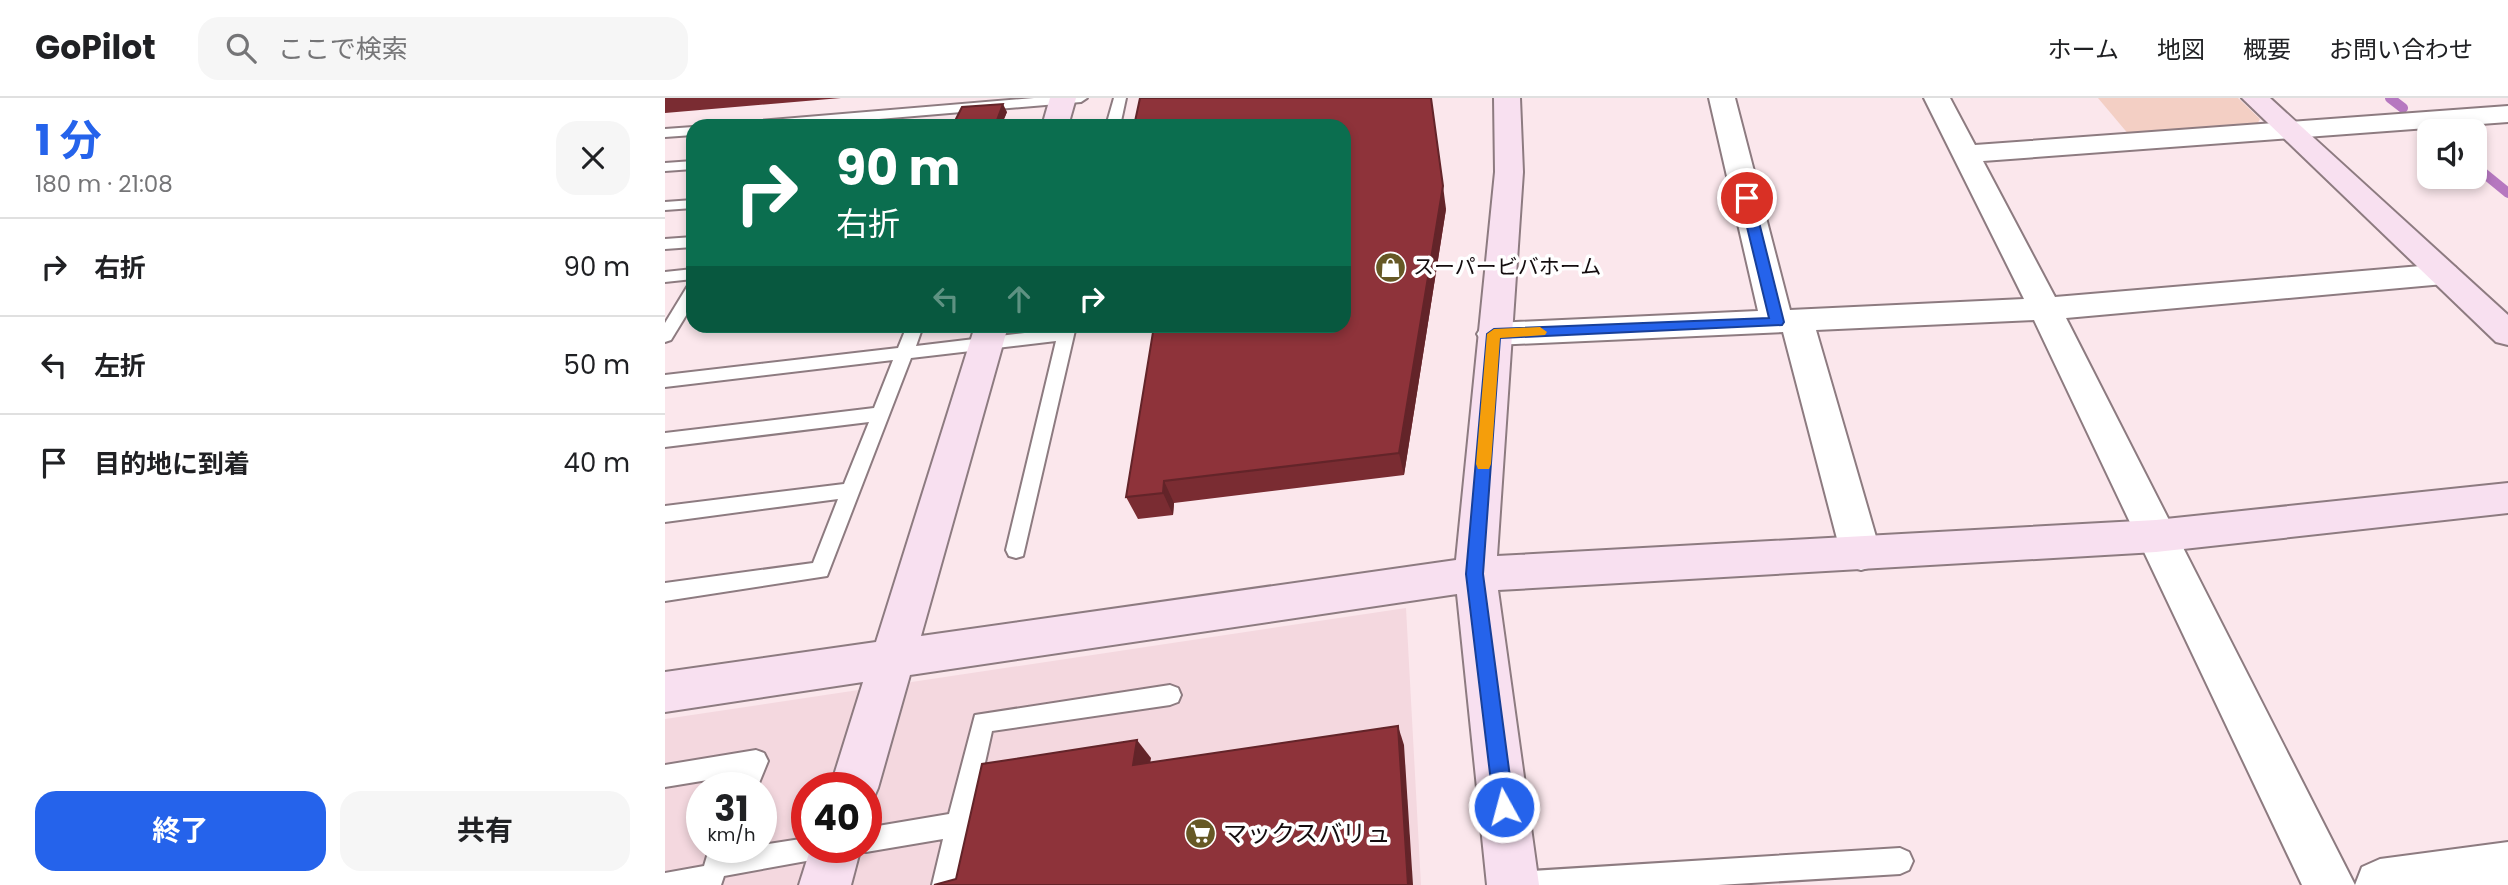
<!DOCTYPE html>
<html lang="ja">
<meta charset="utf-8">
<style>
:root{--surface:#fff;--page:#f6f6f6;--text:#202124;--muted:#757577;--line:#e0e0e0;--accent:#2563eb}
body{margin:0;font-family:Poppins,"Noto Sans JP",sans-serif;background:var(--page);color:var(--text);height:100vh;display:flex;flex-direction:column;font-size:26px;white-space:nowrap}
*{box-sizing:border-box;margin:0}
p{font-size:23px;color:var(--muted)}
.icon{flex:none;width:38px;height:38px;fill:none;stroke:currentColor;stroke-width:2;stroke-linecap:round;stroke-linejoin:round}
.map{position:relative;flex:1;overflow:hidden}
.side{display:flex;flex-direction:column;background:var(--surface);width:665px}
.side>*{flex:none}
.banner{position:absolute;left:21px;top:21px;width:665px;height:214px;border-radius:21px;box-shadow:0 4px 10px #0003;background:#0b6e4f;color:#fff;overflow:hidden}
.fabs{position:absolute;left:1752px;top:21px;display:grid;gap:14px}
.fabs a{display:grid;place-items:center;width:70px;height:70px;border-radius:14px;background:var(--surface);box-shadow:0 4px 10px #0003;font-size:35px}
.speed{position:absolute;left:21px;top:674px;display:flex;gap:14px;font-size:35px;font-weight:700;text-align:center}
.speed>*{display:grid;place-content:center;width:91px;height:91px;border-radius:50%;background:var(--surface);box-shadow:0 4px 10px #0003;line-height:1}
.speed small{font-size:18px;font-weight:400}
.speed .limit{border:10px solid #d22;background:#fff;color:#111}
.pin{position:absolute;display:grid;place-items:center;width:60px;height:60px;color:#fff;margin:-30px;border:4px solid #fff;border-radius:50%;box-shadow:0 2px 7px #0007}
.me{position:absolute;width:77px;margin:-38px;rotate:353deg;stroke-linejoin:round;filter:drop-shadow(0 0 5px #0008)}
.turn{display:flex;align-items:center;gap:24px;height:147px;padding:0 35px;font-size:32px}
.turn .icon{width:91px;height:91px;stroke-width:2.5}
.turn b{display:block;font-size:49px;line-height:60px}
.lanes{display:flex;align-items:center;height:66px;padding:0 35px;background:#0003;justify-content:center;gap:35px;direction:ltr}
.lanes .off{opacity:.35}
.round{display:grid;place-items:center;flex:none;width:74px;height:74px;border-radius:21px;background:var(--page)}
.summary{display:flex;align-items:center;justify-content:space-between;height:119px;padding:0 35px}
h1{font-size:42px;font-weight:700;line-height:52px;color:var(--accent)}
.action{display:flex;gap:14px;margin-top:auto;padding:14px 35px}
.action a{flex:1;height:80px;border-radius:21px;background:var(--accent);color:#fff;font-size:28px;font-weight:700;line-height:80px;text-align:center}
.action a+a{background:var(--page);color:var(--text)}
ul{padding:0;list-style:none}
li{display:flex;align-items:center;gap:21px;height:98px;padding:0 35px;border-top:2px solid var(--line)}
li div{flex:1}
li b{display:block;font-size:26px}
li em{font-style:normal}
header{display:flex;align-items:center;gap:42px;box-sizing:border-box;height:98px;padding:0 35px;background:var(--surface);border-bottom:2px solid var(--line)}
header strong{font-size:33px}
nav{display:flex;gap:38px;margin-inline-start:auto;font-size:24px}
.search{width:490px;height:63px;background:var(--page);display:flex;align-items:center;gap:18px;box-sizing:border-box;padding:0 24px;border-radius:21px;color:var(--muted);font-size:26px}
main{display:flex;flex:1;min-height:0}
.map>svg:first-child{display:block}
.built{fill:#f4d8df;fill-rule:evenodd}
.green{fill:#f3cfc4}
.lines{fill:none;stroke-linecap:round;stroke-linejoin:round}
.stream{stroke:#b678c0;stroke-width:10}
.lane-casing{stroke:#8d7b80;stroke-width:4}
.street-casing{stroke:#8d7b80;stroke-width:4}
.secondary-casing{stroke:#8d7b80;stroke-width:4}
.lane{fill:#fff;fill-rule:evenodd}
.street{fill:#fff;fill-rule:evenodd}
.secondary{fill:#f8e0f0;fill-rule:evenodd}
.wall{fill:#7a2c32}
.shaded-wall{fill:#632429}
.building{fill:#8e333a;stroke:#632429;stroke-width:2}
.route{fill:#2563eb;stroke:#184099;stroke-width:2}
.slow{fill:#f59e0b}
.labels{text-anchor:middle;stroke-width:7;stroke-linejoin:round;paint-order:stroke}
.poi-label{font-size:21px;fill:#140d0f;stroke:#fff;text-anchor:start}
.near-poi-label{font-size:24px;fill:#140d0f;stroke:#fff;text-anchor:start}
</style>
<header>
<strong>GoPilot</strong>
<div class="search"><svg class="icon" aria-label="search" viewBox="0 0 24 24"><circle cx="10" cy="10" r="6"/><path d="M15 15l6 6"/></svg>ここで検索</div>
<nav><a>ホーム</a><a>地図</a><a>概要</a><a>お問い合わせ</a></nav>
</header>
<main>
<section class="side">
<div class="summary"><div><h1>1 分</h1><p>180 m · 21:08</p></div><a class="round"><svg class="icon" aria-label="close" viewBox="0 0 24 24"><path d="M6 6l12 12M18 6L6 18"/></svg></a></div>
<ul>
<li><svg class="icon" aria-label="right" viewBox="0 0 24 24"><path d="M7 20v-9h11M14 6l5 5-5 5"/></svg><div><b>右折</b></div><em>90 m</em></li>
<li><svg class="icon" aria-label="left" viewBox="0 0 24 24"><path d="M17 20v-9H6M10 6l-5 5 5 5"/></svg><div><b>左折</b></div><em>50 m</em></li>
<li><svg class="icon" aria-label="arrive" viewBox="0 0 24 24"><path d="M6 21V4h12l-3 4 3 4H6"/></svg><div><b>目的地に到着</b></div><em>40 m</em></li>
</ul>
<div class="action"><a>終了</a><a>共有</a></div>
</section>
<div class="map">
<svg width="1843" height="787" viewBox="0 0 1843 787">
<rect width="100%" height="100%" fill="#fbe7ec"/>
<!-- built -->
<path class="built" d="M741,510L756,787H0V621ZM37,690H96V749H37ZM142,690H201V749H142Z"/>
<!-- green -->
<polygon class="green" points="1433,0 1573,0 1595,21 1591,28 1465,38"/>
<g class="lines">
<!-- stream -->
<g class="stream">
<polyline points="1725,0 1738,10"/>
<polyline points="1810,68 1843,95"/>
</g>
<defs>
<g id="lane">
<polygon points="369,0 422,0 416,4 131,28 76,28 83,24"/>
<polygon points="449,0 461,0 455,28 441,28"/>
<polygon points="28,29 28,37 0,39 0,31"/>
<polygon points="28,63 28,71 0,73 0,65"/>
<polygon points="28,102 28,110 0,112 0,104"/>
<polygon points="28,139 28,149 0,151 0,141"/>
<polygon points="28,171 28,181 0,184 0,174"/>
<polygon points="28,188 28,206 6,242 0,244 0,225 22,189"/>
<polygon points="242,228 258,228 251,248 394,231 395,228 411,228 358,458 351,460 344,458 341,452 391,243 246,260 162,478 0,503 0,485 148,465 173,401 0,424 0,408 179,386 204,324 0,349 0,335 209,310 228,262 0,289 0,277 233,250"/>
<polygon points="505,587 513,590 516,597 513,604 505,607 327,633 293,787 267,787 278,741 201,754 192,751 201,749 201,730 284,716 310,617"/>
<polygon points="91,652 99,655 103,663 92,690 68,690 73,677 0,689 0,667"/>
<polygon points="142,740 142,749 172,749 169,758 59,778 56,787 0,787 0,775 39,768 42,758 51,754"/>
<polygon points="1235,750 1244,754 1248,763 1244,772 1235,776 1053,787 836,787 840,778 849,774"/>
</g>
<polygon id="street" points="1044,0 1070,0 1125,212 1359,201 1259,0 1285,0 1310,47 1843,8 1843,24 1318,63 1390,199 1779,166 1790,169 1795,176 1790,183 1779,186 1401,220 1690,787 1697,769 1715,761 1843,744 1843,787 1637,787 1369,222 1151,232 1216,456 1210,468 1196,472 1182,468 1176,456 1118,234 829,247 817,244 812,236 817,228 829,225 1093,213"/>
<g id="secondary">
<polygon points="385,0 411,0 403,28 377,28"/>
<polygon points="829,0 855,0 858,74 832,458 1491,422 1843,385 1843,415 1491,454 833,492 874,787 822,787 792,496 245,577 213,690 206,706 201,708 201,690 165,690 198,584 0,614 0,574 211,544 310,228 343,228 256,538 791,462 830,74"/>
<polygon points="1577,0 1605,0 1843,217 1843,247 1831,244"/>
<polygon points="146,749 196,749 186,787 134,787"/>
</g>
</defs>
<!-- lane casing -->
<use href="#lane" class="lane-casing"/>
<!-- street casing -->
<use href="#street" class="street-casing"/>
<!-- secondary casing -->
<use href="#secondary" class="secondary-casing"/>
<!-- lane -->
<use href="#lane" class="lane"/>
<!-- street -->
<use href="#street" class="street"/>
<!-- secondary -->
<use href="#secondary" class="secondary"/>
</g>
<!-- wall -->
<g class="wall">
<polygon points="0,0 176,0 0,15"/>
<polygon points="342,14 336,28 291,28 289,25"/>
<polygon points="781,111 739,377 509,405 508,417 473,421 461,399 679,228"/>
</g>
<!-- shaded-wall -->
<g class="shaded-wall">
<polygon points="338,6 342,14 336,28 335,28 332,22"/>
<polygon points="778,88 781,111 739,377 734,355"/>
<polygon points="499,383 509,405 508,417 498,395"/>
<polygon points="733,628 739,647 748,787 743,787"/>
<polygon points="472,642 486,660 482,685 468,667"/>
</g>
<!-- building -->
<g class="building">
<polygon points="475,0 766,0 778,88 734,355 499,383 498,395 461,399 489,228 679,228 679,28 469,28"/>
<polygon points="338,6 332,22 289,25 297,9"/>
<polygon points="733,628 743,787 269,787 291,781 317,666 472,642 468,667"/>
</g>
<!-- route -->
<polygon class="route" points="1082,96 1088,100 1119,224 1117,227 835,240 818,476 849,709 846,716 839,719 831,716 829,709 801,476 822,236 829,231 1104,220 1075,100"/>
<!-- slow -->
<polygon class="slow" points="875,229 882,234 880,237 835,240 826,366 824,371 813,371 811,366 822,236 829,231"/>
<!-- icons -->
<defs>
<symbol id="shop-disc" viewBox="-11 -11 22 22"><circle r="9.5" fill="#665825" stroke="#fff"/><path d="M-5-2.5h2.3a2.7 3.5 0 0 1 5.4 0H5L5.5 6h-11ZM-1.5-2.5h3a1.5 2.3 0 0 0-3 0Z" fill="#fff"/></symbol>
<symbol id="supermarket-disc" viewBox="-11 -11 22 22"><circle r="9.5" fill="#665825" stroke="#fff"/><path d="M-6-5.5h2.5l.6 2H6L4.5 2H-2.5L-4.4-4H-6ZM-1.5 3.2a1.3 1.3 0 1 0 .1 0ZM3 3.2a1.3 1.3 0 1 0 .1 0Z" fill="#fff"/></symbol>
</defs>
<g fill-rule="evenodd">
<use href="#shop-disc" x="708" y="152" width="35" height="35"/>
<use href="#supermarket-disc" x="518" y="718" width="35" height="35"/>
</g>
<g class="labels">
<!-- poi labels -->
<g class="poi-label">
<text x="748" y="176">スーパービバホーム</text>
</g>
<!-- near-poi labels -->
<g class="near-poi-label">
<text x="558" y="744">マックスバリュ</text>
</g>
</g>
</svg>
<div class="fabs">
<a><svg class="icon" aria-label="sound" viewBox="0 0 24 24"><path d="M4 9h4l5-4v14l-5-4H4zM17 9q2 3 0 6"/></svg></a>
</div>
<div class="speed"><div>31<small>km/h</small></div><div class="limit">40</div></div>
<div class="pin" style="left:1082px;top:100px;background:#d93025"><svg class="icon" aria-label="arrive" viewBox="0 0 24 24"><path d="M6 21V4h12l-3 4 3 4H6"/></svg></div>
<svg class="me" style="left:839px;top:709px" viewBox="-20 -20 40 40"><circle r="17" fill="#2563eb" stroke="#fff" stroke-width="3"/><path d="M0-11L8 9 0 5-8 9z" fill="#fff"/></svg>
<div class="banner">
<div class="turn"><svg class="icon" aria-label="right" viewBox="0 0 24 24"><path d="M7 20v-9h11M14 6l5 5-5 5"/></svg><div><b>90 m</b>右折</div></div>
<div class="lanes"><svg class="icon off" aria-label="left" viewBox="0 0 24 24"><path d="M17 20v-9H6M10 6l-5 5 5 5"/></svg><svg class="icon off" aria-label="ahead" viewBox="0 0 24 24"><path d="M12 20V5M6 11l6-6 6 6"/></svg><svg class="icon" aria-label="right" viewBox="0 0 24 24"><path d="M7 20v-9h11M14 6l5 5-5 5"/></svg></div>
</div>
</div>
</main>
